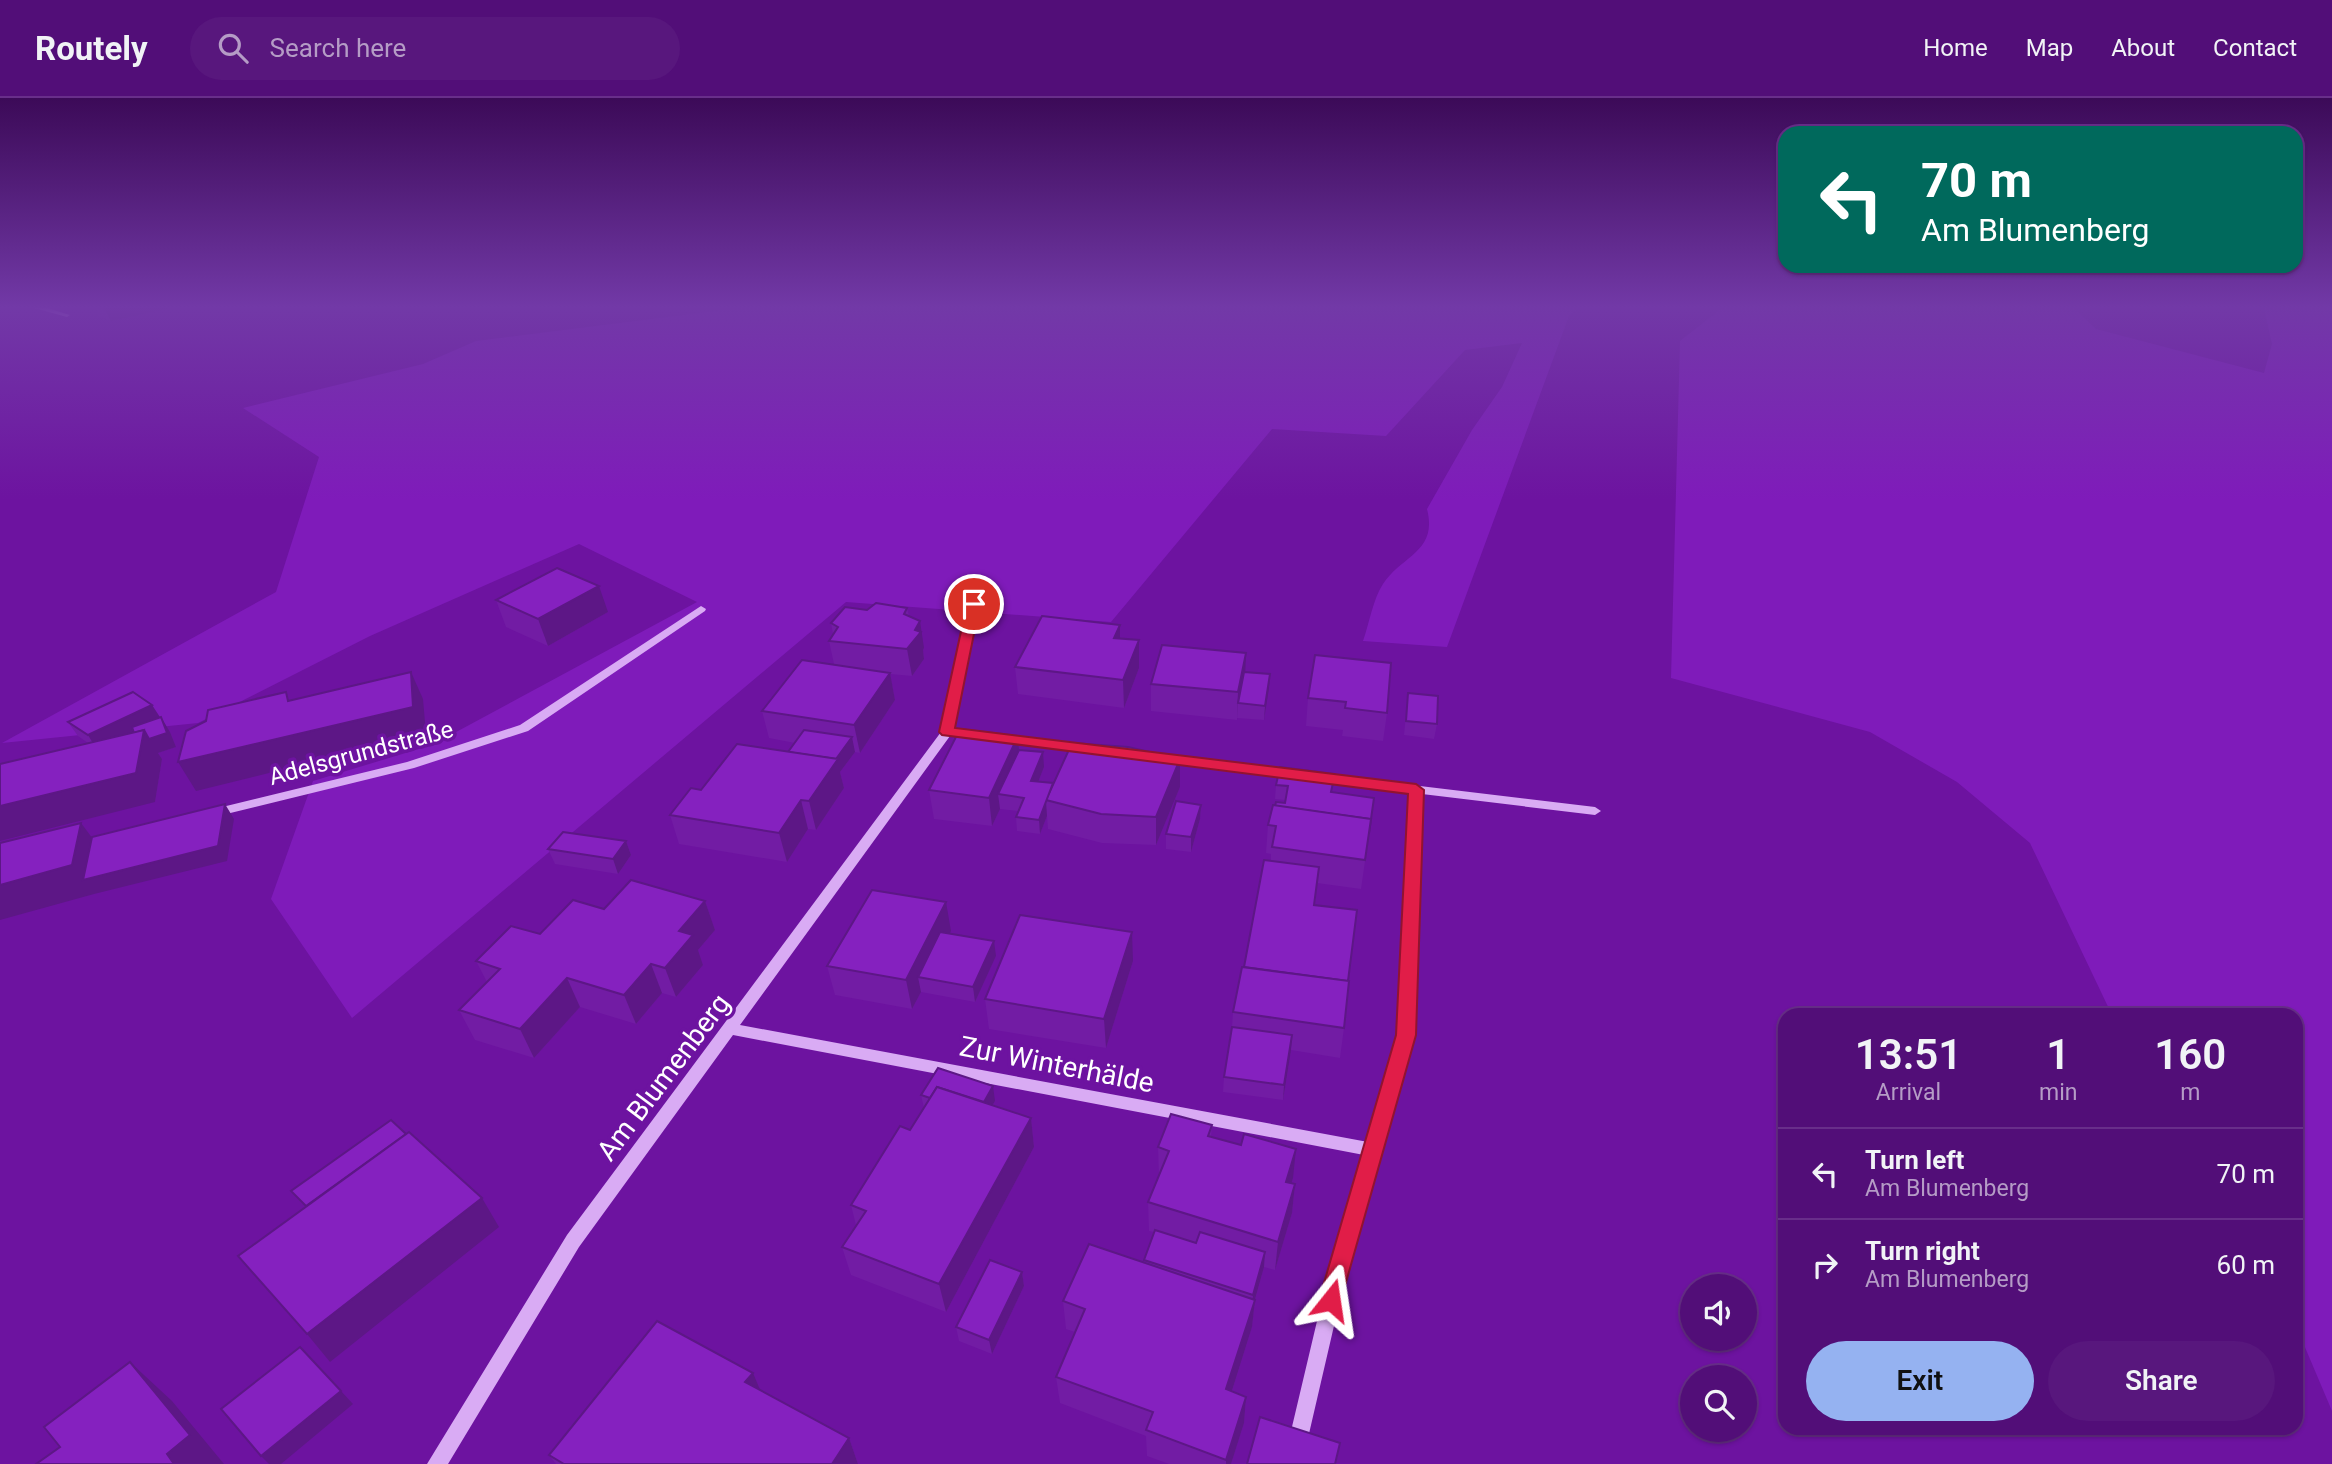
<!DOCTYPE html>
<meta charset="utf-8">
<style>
:root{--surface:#520e78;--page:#58177d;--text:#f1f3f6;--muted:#b59cc6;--line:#682e8a;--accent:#95b2f1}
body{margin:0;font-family:Roboto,sans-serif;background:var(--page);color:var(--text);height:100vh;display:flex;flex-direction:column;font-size:26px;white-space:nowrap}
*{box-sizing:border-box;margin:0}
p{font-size:23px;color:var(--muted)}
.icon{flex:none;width:38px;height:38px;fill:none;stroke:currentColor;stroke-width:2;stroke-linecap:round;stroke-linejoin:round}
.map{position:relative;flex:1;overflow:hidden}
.side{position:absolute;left:1778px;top:910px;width:525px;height:427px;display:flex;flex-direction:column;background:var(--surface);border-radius:21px;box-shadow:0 2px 5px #0004,0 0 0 2px var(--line)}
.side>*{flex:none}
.hud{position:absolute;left:1778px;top:28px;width:525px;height:147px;border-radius:21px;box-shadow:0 2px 5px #0004,0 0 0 2px var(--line);background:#00695c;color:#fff;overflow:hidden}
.tools{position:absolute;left:1680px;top:1176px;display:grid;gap:14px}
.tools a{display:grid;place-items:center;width:77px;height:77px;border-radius:50%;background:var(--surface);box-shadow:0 2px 5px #0004,0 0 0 2px var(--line);font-size:35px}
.pin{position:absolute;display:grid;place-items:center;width:60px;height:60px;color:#fff;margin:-30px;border:4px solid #fff;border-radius:50%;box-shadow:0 2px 7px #0007}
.me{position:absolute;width:77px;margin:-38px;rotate:15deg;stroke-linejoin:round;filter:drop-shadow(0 0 5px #0008)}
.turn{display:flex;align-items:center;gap:24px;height:147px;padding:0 28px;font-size:32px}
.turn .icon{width:91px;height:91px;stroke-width:2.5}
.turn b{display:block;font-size:49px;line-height:60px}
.eta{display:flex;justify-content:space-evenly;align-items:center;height:119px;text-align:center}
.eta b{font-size:42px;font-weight:600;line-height:49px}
.action{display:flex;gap:14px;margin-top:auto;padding:14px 28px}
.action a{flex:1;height:80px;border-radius:42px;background:var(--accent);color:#111;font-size:28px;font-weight:600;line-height:80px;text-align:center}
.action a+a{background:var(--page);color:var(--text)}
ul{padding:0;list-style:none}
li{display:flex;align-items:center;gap:21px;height:91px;padding:0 28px;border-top:2px solid var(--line)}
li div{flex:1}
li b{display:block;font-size:26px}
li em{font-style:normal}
header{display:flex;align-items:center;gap:42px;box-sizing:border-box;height:98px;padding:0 35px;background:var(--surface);border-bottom:2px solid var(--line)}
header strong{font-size:33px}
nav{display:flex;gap:38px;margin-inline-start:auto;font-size:24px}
.search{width:490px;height:63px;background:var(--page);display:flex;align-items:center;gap:18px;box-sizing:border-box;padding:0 24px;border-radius:38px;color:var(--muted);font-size:26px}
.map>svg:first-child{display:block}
.green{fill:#7f1bba}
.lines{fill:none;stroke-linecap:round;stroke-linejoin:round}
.minor{fill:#d9abf4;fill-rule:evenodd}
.wall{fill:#721ca4}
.shaded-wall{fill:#5d1786}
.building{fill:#8521bf;stroke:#5d1786;stroke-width:2}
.route{fill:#e11d48;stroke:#92132f;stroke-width:2}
.labels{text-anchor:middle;stroke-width:7;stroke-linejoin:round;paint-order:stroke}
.street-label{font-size:24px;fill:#fff;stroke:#6d13a0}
.near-street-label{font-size:28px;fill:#fff;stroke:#6d13a0}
</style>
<header>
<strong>Routely</strong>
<div class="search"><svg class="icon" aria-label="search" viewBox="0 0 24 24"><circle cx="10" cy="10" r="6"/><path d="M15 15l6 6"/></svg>Search here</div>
<nav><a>Home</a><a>Map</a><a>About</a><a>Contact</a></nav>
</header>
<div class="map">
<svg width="2332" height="1366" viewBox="0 0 2332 1366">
<rect width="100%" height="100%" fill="#6d13a0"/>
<!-- green -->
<g class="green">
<path d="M739,210H1579L1569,218L1447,549L1363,543C1369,526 1373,501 1383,486C1402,457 1438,454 1427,411L1472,332L1502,289L1522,245L1465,252L1386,338L1272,331L1111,524L846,504L352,920L271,801L313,683L432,647L697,504L579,446L370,538L198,625L2,645L276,494L319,359L243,310L423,266L476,243Z"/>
<polygon points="1722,210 2074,210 2096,231 2264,275 2272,246 2264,210 2332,210 2332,1313 2296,1228 2296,917 2112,917 2030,745 1957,684 1870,634 1671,580 1680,243"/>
</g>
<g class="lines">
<!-- minor -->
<g class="minor">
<polygon points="34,210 47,210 70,217 67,219"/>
<polygon points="974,503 979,506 953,631 961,635 959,638 950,638 740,927 1368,1044 1398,937 1410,695 1320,684 1314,680 1316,677 1320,676 1595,709 1601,713 1595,717 1422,696 1414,937 1340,1202 1308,1340 1301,1343 1294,1340 1291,1333 1322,1202 1364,1057 733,937 579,1149 448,1366 427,1366 567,1137 941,634 969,506"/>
<polygon points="701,508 706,511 705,513 528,633 414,670 214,719 208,715 214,711 407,664 520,627"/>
<polygon points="1004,637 1087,647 1093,651 1087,655 1000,644 998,641 1000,638"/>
<polygon points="1164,657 1295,673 1301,677 1295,681 1160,664 1158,661"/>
</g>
</g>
<!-- wall -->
<g class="wall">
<polygon points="95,210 171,210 111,223 99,218"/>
<polygon points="496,502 608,514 548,548 506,529"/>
<polygon points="907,510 909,518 924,550 923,552 924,561 912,578 890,576 895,602 860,655 855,654 840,674 844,690 816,732 808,731 787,764 679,746 670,717 788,654 795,645 769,640 762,613 834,566 829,543 833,536 831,525 867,512"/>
<polygon points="1120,540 1139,542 1139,570 1124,610 1018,596 1015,569"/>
<polygon points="1315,557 1387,615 1383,643 1342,638 1343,632 1306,628 1308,600"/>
<polygon points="1245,574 1270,576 1269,590 1264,622 1237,620 1237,618 1237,622 1151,613 1151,586"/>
<polygon points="1408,595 1437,626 1434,641 1404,637"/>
<polygon points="152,607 170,634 176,649 158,655 162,661 155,704 88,645 78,638 68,624"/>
<polygon points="1018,638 1019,652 1044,669 1038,684 1053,685 1180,661 1180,689 1156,747 1102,745 1048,731 1047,718 1040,736 1017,733 1016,719 1018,713 1000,711 992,728 934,721 929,692"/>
<polygon points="1276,687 1374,700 1361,791 1317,785 1315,807 1348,883 1344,930 1340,960 1291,952 1283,1002 1223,994 1224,979 1232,929 1233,914 1271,763 1271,756 1266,755 1268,727 1285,705 1285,702 1275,701"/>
<polygon points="1201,707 1200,721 1191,754 1166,751 1166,736"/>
<polygon points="626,743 631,757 618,776 555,766 548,751"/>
<polygon points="705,803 715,832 698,852 703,867 676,899 662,895 636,926 580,909 534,960 475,942 459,912 487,884 476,863 540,836 604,811"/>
<polygon points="951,833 949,836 996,858 975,904 921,894 912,911 835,897 827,868"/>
<polygon points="1133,863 1106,950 989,931 985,901"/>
<polygon points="921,997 995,1003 993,1007 1031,1020 1034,1049 946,1214 851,1177 842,1149 856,1127 851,1107 910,1032 924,1010"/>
<polygon points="1212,1027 1211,1039 1293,1080 1291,1085 1295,1086 1292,1115 1275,1172 1264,1169 1255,1202 1252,1229 1232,1293 1246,1299 1244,1325 1231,1366 1169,1366 1147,1358 1146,1338 1060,1305 1056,1279 1075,1234 1066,1231 1063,1203 1144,1164 1154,1134 1149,1133 1148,1104 1159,1078 1158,1049"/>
<polygon points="1022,1174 1024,1188 992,1256 959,1243 956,1229"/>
<polygon points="760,1292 849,1340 858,1366 556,1366 549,1357"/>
</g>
<!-- shaded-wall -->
<g class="shaded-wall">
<polygon points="104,210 171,210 111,223"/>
<polygon points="599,488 608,514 548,548 538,521"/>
<polygon points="920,523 924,550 923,552 924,561 912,578 907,551"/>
<polygon points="1120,527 1120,554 1114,540"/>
<polygon points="1139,542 1139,570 1124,610 1123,582"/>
<polygon points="1246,555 1245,583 1238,605 1237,622 1238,594"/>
<polygon points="411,574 423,601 426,636 196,693 178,664"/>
<polygon points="890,575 895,602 860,655 854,627"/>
<polygon points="1270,576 1269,590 1264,622 1265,608"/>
<polygon points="152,607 161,621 97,652 88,637"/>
<polygon points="161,619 170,634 176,649 158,655 162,661 155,704 0,743 0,708"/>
<polygon points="1018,638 1020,666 998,696 1000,711 992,728 989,700"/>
<polygon points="852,639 855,654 840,674 844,690 816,732 809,703 834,664"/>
<polygon points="1043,654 1044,669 1033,697 1031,683"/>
<polygon points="1180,661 1180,689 1156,747 1156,719"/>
<polygon points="801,702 808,731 787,764 779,735"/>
<polygon points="1046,703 1047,718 1040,736 1039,722"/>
<polygon points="225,706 234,721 227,763 94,796 0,822 0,787 81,725 102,753"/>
<polygon points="1201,707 1200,721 1191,754 1191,739"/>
<polygon points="626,743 631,757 618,776 613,761"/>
<polygon points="705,803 715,832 698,852 703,867 676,899 665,870 679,833"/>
<polygon points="946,804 951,833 927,881 918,879 921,894 912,911 906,882"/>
<polygon points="1132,834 1133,863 1106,950 1104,921"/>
<polygon points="994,843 996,858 975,904 973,889"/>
<polygon points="651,866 662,895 636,926 624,897"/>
<polygon points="567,880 580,909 534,960 520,931"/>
<polygon points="1292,937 1291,952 1283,1002 1284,987"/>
<polygon points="993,988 995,1003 980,1030 977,1015"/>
<polygon points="1031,1020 1034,1049 946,1214 939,1186"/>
<polygon points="1296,1051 1293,1080 1283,1112 1286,1084"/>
<polygon points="1295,1086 1292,1115 1275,1172 1278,1144"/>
<polygon points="482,1100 499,1129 330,1264 307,1236"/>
<polygon points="1265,1154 1264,1169 1254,1205 1255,1202 1252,1229 1224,1318 1226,1291 1252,1210 1253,1197"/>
<polygon points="1022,1174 1024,1188 992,1256 989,1242"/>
<polygon points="130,1264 172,1303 224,1366 174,1366 167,1356"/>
<polygon points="753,1275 769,1313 745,1284"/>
<polygon points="341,1293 353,1306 281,1366 269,1366 261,1358"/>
<polygon points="1246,1299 1244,1325 1231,1366 1226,1366 1226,1362"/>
<polygon points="849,1340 858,1366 832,1366"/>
</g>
<!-- building -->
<g class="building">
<polygon points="557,470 599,488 538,521 496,502"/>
<polygon points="876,505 907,510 904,516 920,523 915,532 921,534 907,551 829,543 838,529 831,525 845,509 867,512"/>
<polygon points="1042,518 1120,527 1114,540 1139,542 1123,582 1015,569"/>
<polygon points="1162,547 1246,555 1238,594 1151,586"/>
<polygon points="1315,557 1391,565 1387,615 1345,610 1346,604 1308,600"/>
<polygon points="802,562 890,575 854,627 762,613"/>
<polygon points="411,574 413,609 178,664 186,633 206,623 208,612 286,594 288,603"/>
<polygon points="1244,574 1270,576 1265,608 1238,605"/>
<polygon points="133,594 152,607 88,637 68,624"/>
<polygon points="1408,595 1438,598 1437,626 1406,623"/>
<polygon points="161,619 167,635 149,641 144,632 134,635 132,629"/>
<polygon points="960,631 1018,638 989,700 929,692"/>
<polygon points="144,632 136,675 0,708 0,666"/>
<polygon points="804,632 852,639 836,661 788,654"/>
<polygon points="1072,645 1128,649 1180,661 1156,719 1101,716 1046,702"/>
<polygon points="737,646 838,661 809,703 801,702 779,735 670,717 691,690 701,692"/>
<polygon points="1019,652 1043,654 1031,683 1053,685 1039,722 1016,719 1024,700 998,696"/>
<polygon points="1280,669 1335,676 1331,694 1374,700 1369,735 1371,721 1275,708 1276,704 1285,705 1288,688 1276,687"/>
<polygon points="1176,703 1201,707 1191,739 1166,736"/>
<polygon points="225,706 218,748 83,782 92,739"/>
<polygon points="1273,707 1371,721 1365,762 1272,749 1276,728 1268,727"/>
<polygon points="81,725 72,767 0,787 0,745"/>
<polygon points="563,734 626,743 613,761 548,751"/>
<polygon points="1264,762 1319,769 1314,807 1357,812 1348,883 1244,869"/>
<polygon points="631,782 705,803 679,833 693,837 665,870 651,866 624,897 567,880 520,931 459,912 500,871 476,863 511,828 540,836 573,802 604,811"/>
<polygon points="872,792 946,804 906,882 827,868"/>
<polygon points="1020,817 1132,834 1104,921 985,901"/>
<polygon points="940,834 994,843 973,889 918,879"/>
<polygon points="1242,869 1349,883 1344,930 1233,914"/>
<polygon points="1232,929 1292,937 1284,987 1224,979"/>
<polygon points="938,970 993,988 984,1004 937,989 930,1000 921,997"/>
<polygon points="937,989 1031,1020 939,1186 842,1149 866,1113 851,1107 900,1028 910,1032"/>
<polygon points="1171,1016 1212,1027 1208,1038 1241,1047 1244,1036 1296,1051 1286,1084 1295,1086 1278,1144 1148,1104 1169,1053 1158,1049"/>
<polygon points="391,1022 406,1036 306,1108 291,1093"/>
<polygon points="409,1034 482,1100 307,1236 238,1158"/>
<polygon points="1155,1132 1196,1145 1200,1134 1265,1154 1253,1197 1144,1162"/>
<polygon points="1089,1146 1255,1202 1226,1291 1246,1299 1226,1362 1146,1332 1153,1314 1056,1279 1085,1211 1063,1203"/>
<polygon points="990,1162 1022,1174 989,1242 956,1229"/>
<polygon points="657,1223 753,1275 745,1284 849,1340 832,1366 564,1366 549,1357"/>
<polygon points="300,1249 341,1293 261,1358 221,1311"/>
<polygon points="130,1264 190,1337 167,1356 174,1366 36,1366 60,1349 44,1329"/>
<polygon points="1260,1319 1340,1345 1335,1366 1247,1366"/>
</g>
<!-- sky -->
<linearGradient id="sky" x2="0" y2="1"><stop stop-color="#3c0a58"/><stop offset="0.52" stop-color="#7239a7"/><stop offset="1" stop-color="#7239a7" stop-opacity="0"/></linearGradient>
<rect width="2332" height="402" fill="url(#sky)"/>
<!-- route -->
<polygon class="route" points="974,502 980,506 955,630 1416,686 1424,692 1416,937 1339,1209 1331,1213 1323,1209 1319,1202 1396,937 1408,696 942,637 939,634 967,506"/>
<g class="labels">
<!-- street labels -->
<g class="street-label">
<text transform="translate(361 655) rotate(-15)" y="8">Adelsgrundstraße</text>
</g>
<!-- near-street labels -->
<g class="near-street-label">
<text transform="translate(1057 966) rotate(11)" y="10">Zur Winterhälde</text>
<text transform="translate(663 979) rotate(-53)" y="10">Am Blumenberg</text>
</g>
</g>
</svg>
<div class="tools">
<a><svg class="icon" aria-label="sound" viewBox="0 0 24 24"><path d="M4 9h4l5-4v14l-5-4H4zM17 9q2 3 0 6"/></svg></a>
<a><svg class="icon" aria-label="search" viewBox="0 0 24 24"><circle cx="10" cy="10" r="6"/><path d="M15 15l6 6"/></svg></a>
</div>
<div class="pin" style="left:974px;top:506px;background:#d93025"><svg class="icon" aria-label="arrive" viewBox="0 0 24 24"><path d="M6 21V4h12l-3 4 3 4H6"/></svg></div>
<svg class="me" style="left:1331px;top:1202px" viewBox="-20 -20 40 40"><path d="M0-17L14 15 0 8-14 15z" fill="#e11d48" stroke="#fff" stroke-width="4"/></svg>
<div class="hud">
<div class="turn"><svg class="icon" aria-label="left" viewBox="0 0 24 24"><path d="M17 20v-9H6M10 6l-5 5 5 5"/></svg><div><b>70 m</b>Am Blumenberg</div></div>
</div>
<section class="side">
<div class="eta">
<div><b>13:51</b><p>Arrival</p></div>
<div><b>1</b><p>min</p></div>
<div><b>160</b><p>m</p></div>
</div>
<ul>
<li><svg class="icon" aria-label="left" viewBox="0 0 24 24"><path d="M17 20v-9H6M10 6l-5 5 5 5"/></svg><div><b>Turn left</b><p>Am Blumenberg</p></div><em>70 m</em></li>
<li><svg class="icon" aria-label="right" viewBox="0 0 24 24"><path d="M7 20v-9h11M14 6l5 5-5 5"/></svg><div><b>Turn right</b><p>Am Blumenberg</p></div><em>60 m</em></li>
</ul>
<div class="action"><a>Exit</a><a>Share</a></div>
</section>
</div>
